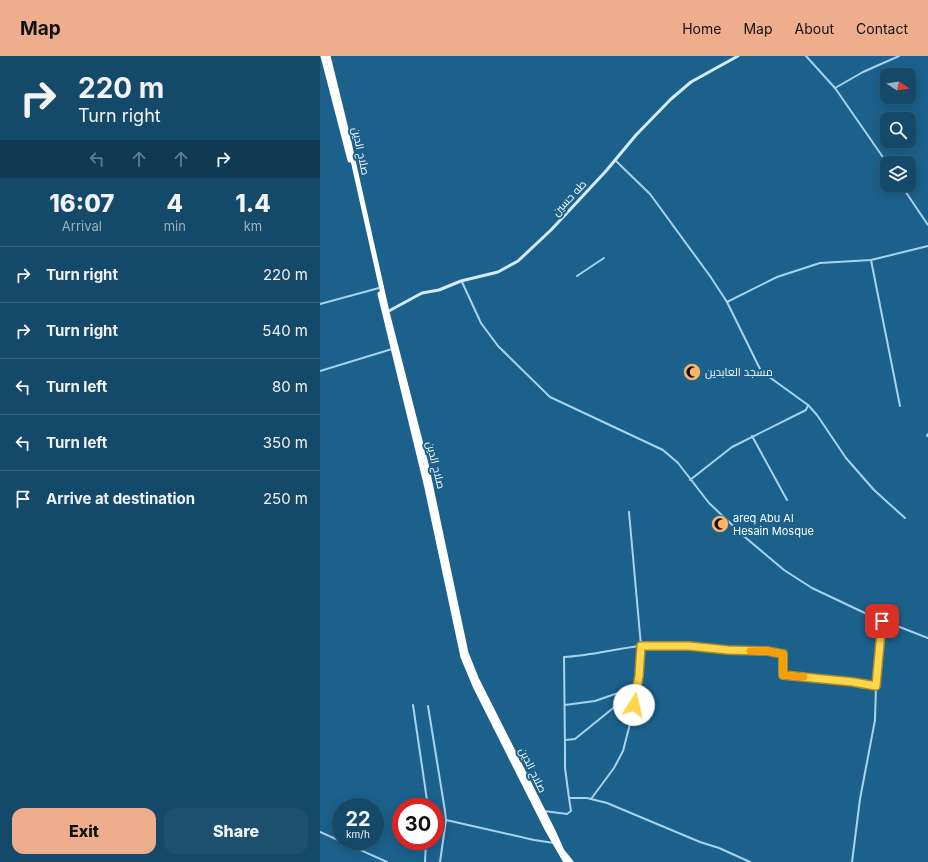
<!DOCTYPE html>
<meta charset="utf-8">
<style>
:root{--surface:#144969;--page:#1d506f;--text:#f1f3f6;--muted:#9db2c0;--line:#33617d;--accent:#eead8d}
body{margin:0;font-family:Inter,Cairo,sans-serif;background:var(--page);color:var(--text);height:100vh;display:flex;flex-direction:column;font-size:15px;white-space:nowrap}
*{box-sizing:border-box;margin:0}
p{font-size:13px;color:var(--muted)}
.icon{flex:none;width:22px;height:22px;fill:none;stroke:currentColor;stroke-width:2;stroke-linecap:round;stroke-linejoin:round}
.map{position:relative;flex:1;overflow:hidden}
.drawer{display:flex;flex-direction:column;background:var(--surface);width:320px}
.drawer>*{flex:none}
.banner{background:#144969;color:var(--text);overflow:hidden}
.needle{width:26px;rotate:102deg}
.buttons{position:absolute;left:560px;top:12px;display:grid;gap:8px}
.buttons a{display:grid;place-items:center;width:36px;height:36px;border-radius:8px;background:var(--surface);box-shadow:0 2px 10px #0003,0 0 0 1px var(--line);font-size:20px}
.speed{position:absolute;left:12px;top:742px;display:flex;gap:8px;font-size:20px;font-weight:700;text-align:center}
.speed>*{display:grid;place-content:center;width:52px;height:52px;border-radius:50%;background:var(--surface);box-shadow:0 2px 10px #0003,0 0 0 1px var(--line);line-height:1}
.speed small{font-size:10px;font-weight:400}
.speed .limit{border:6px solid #d22;background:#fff;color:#111}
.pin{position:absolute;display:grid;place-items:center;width:34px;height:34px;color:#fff;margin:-17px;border-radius:8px;box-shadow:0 2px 6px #0006}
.me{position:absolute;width:44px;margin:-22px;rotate:10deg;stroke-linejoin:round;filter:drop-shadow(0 0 3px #0008)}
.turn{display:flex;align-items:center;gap:14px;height:84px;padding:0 12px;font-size:18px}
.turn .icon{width:52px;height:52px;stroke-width:2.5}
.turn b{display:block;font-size:28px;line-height:34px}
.lanes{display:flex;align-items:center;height:38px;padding:0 12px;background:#0003;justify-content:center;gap:20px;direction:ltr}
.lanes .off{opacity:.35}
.eta{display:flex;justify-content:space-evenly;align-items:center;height:68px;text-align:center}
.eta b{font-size:24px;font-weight:800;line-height:28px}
.button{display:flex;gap:8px;margin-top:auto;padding:8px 12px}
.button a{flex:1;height:46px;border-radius:12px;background:var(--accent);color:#111;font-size:16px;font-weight:800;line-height:46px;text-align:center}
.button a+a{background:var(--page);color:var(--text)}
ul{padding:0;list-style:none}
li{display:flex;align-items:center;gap:12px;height:56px;padding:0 12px;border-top:1px solid var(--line)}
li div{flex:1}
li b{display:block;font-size:15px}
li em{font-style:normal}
header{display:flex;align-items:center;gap:24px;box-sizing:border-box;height:56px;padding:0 20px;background:var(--accent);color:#111}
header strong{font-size:19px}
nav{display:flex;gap:22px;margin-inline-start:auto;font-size:14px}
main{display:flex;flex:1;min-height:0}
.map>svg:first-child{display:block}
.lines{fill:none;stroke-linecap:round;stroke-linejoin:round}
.street{stroke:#a7d3ed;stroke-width:2}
.secondary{stroke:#d4ebf9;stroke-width:3}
.highway{stroke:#fff;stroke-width:5}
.route-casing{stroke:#a68a30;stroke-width:10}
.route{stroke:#ffd54a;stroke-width:7}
.slow{stroke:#f59e0b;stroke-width:7}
.labels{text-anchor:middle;stroke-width:4;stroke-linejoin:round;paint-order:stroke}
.street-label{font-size:11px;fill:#fff;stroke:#1b618c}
.poi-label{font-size:11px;fill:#fff;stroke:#1b618c;text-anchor:start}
</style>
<header>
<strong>Map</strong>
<nav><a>Home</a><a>Map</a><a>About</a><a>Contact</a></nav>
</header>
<main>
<section class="drawer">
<div class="banner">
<div class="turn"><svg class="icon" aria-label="right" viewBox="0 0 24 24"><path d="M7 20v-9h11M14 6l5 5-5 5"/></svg><div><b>220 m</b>Turn right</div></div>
<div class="lanes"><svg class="icon off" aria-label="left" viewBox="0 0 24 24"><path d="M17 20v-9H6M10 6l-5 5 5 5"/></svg><svg class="icon off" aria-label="ahead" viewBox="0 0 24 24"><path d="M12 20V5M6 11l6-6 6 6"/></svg><svg class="icon off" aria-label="ahead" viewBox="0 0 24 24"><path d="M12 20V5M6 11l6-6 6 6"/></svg><svg class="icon" aria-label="right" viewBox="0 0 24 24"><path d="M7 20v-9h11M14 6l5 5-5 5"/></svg></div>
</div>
<div class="eta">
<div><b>16:07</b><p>Arrival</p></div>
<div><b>4</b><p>min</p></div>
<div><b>1.4</b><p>km</p></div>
</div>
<ul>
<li><svg class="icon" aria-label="right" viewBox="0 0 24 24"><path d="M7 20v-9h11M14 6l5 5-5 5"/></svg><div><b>Turn right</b></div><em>220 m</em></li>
<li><svg class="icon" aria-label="right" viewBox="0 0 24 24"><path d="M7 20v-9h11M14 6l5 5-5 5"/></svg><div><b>Turn right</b></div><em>540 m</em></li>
<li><svg class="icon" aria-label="left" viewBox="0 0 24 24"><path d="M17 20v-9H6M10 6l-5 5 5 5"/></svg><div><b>Turn left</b></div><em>80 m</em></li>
<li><svg class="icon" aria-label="left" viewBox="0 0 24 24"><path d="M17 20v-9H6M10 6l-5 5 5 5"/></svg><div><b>Turn left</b></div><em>350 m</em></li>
<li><svg class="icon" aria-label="arrive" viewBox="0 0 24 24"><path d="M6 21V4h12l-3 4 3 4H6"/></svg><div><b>Arrive at destination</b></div><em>250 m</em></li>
</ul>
<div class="button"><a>Exit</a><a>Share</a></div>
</section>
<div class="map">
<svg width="608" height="806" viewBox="0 0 608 806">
<rect width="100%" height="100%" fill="#1b618c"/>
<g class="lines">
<!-- street -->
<g class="street">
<polyline points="486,0 515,32 567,107"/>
<polyline points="515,32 543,16 579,0"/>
<polyline points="295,104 330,138 390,220 407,246 441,315 488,349 497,359 526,402 554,434 585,462"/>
<polyline points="581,129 608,169"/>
<polyline points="551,204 580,350"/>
<polyline points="257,220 284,202"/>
<polyline points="142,226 161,267 178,290 230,341 343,394 358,407 389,447 426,482 464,514 492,532 549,559 608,582"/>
<polyline points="407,246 457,221 500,207 551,204 608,190"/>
<polyline points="0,248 59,232"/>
<polyline points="0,315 72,293"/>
<polyline points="432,380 467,444"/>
<polyline points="607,380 608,378"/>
<polyline points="370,424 412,391 486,354 488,349"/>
<polyline points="93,649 108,751"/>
<polyline points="245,649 275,645 318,630"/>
<polyline points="108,650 125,755 126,764 120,806"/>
<polyline points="245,684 255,683 303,644 316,637"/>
<path d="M245,694L244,601C269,600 294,593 320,590C349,587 379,592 408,594C427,596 445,595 463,598V619L533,626L556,630"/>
<polyline points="245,694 245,712 249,742"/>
<polyline points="271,743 294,712 303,695 312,660 319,620 321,590 309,456"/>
<polyline points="224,755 247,758 251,755 249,742 267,742 287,747 380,786 399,792 430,806"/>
<polyline points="126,764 214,784 234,787"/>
<polyline points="0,776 67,806"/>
<polyline points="105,806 106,785"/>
<polyline points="532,806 540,743 555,664 556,630 563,565"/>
</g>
<!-- secondary -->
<polyline class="secondary" points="67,256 102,237 119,234 141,225 178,216 198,205 231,174 286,115 316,79 351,43 371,26 418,0"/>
<!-- highway -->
<g class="highway">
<polyline points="3,0 30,104"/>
<polyline points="8,0 26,73 67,256 106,408 146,597 156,622 233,775 242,795 251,806"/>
<polyline points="60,238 107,432 143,601 156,632 227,773 246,806"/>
</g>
</g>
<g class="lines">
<defs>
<polyline id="route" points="314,649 319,620 321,590 369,590 408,594 447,595 463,598 463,619 533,626 556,630 562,565"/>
</defs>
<!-- route casing -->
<use href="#route" class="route-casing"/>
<!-- route -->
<use href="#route" class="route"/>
<!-- slow -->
<polyline class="slow" points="430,595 447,595 463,598 463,619 484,621"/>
</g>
<!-- icons -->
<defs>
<symbol id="mosque-disc" viewBox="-11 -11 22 22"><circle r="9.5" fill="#feb664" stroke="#1b618c"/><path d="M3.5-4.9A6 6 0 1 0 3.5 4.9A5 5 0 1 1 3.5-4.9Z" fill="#111"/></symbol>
</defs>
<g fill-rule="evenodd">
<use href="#mosque-disc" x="362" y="306" width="20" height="20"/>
<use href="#mosque-disc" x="390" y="458" width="20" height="20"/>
</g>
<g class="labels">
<!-- street labels -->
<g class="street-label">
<text transform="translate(41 95) rotate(78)" y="4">صلاح الدين</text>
<text transform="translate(249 142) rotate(-47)" y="4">طه حسين</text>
<text transform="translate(116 409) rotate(76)" y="4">صلاح الدين</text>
<text transform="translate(213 714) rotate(64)" y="4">صلاح الدين</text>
</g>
<!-- poi labels -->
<g class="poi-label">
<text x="385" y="320">مسجد العابدين</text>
<text x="413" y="466">areq Abu Al<tspan x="413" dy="13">Hesain Mosque</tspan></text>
</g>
</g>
</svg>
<div class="buttons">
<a><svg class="needle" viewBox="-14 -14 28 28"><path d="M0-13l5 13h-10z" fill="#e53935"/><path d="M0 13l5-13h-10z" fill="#9db2c0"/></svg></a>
<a><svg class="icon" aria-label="search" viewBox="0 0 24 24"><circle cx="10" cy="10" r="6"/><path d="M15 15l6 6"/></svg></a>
<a><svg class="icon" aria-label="layers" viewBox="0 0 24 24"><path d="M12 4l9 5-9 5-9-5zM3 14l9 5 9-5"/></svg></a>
</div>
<div class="speed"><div>22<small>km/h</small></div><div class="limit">30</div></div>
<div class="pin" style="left:562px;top:565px;background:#d93025"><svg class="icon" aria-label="arrive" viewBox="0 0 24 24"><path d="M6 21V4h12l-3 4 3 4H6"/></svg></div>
<svg class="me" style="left:314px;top:649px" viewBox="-20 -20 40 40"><circle r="19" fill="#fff"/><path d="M0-13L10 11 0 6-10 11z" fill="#ffd54a"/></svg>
</div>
</main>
